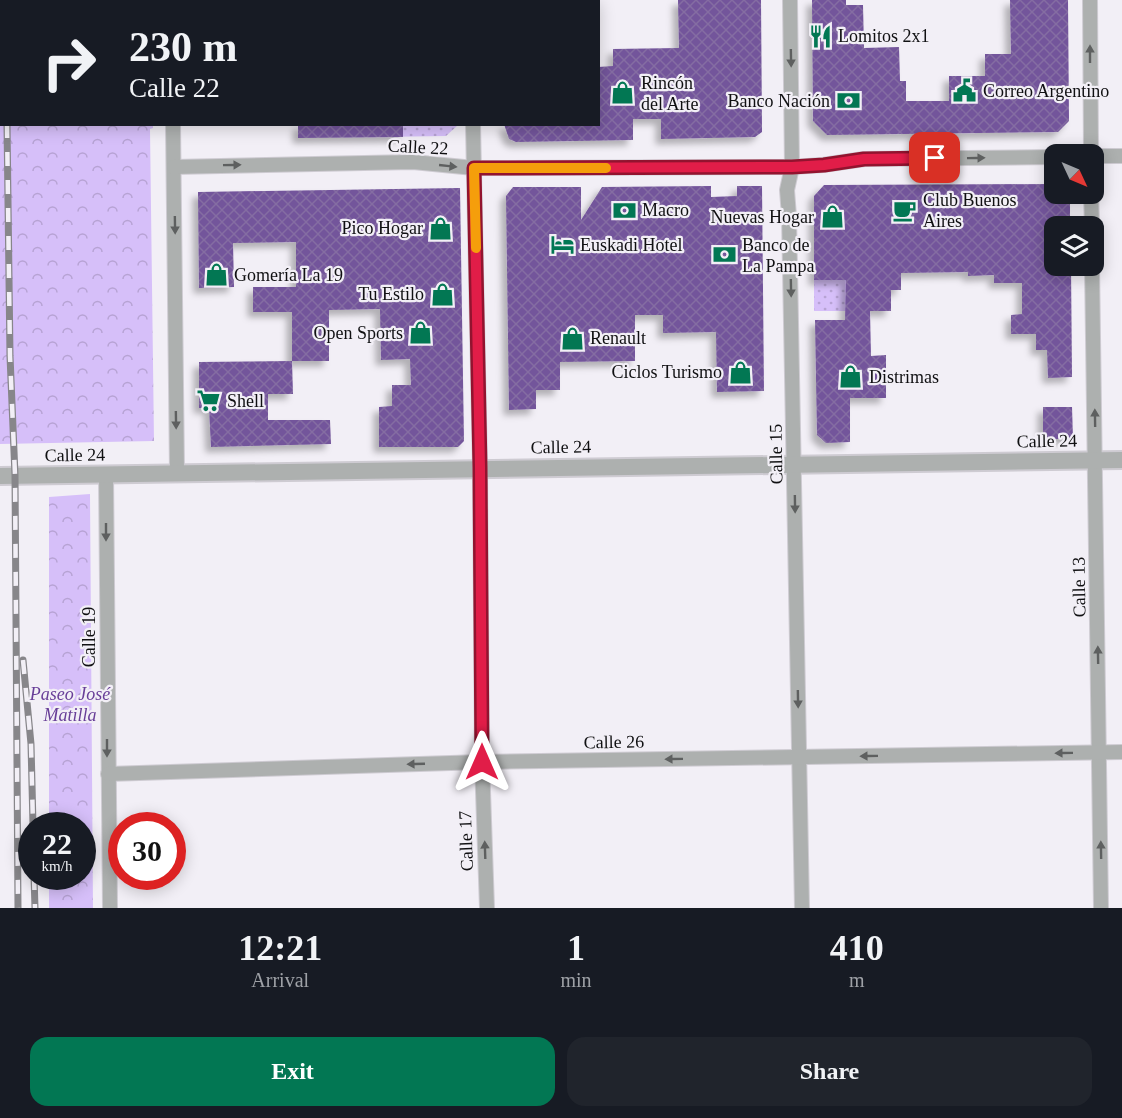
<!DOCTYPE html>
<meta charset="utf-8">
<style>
:root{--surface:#171b24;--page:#20242c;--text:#f1f3f6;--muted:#9ea1a6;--accent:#027753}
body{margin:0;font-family:Georgia,serif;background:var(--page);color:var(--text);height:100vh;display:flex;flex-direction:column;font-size:22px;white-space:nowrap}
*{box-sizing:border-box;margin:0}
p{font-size:20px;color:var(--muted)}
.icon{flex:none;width:33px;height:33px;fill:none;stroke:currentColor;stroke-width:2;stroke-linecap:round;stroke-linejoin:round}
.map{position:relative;height:908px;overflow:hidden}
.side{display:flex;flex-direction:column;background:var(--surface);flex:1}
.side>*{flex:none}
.top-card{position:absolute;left:0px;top:0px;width:600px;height:126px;box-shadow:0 3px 15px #0003;background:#171b24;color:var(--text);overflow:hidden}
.needle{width:39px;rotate:134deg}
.tools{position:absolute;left:1044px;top:144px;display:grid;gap:12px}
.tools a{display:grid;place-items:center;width:60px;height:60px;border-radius:12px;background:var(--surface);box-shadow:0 3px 15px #0003;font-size:30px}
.speed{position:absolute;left:18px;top:812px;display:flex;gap:12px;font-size:30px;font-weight:700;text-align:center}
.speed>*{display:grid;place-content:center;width:78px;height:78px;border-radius:50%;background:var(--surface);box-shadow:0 3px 15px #0003;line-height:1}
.speed small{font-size:15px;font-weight:400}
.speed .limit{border:9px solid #d22;background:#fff;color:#111}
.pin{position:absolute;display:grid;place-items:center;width:51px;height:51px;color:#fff;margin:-26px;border-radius:12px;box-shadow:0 3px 9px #0006}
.me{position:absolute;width:66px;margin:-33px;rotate:0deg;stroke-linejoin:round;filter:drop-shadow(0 0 4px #0008)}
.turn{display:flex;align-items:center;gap:21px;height:126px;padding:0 30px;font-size:27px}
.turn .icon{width:78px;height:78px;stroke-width:2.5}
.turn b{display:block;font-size:42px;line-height:51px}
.eta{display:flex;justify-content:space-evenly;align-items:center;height:102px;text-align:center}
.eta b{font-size:36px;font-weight:700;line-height:42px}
.primary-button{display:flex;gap:12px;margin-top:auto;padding:12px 30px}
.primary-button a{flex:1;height:69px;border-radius:18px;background:var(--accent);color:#fff;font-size:24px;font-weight:700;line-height:69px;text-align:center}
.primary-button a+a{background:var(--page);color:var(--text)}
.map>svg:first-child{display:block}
.grass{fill:url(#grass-dots)}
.forest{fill:url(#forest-crowns)}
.building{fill:url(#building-cross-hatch);filter:url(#shadow)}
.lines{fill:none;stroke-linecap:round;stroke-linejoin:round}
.minor-casing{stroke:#cecbd2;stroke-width:16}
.tertiary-casing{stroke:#cecbd2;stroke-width:20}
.minor{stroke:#adb0af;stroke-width:14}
.tertiary{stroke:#adb0af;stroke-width:16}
.rail-casing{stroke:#87868a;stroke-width:7}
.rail{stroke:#f2eff6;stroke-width:4.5;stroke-dasharray:14;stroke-linecap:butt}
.oneway{fill:#5e6060}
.route-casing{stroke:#92132f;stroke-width:15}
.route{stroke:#e11d48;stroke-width:10}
.slow{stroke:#f59e0b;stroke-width:10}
.labels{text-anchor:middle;stroke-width:4.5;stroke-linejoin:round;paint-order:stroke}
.poi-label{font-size:18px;fill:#101012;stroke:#f2eff6;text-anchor:start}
.street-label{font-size:18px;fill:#101012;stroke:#f2eff6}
.park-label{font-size:18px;font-style:italic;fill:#683e98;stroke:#f2eff6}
</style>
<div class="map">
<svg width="1122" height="908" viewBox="0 0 1122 908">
<defs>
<pattern id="grass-dots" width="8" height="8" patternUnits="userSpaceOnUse" patternTransform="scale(1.5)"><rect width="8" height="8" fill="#d6bff9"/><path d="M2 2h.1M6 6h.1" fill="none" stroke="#b7a3d4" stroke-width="1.8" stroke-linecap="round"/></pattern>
<pattern id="forest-crowns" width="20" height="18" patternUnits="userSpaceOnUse" patternTransform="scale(1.5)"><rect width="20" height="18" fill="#d6bff9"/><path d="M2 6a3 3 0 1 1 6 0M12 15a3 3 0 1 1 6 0" fill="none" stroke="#b7a3d4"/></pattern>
<pattern id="building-cross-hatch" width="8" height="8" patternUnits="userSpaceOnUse" patternTransform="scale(1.5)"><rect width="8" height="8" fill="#73549b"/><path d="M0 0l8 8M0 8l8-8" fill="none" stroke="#846da2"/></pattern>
<filter id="shadow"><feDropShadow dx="-5.5" dy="5.5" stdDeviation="3" flood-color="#0004"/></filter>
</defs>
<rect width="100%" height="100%" fill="#f2eff6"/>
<!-- grass -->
<g class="grass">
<polygon points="381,125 458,125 446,136 381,137"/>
<polygon points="814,280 846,280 853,311 814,311"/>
</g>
<!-- forest -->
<g class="forest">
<polygon points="0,0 148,0 2,2 2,124 153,125 153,128 150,129 154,441 0,444"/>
<polygon points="90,494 93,908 49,908 49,876 82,876 82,825 49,825 49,497"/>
</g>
<!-- building -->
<g class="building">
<polygon points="678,0 761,0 762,132 755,137 661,139 661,119 633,119 633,140 516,142 509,139 504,124 598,124 598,67 613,66 613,49 679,48"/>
<polygon points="812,0 846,0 846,5 863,5 864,48 899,47 900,81 906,81 906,101 949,101 949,76 985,76 985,54 1011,54 1010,0 1068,0 1069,121 1058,132 827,135 813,121"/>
<polygon points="298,124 403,124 403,137 298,138"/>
<polygon points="1054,184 1054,194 1070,194 1070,226 1054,226 1054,266 1071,266 1072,377 1048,378 1047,350 1036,350 1036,334 1011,334 1011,315 1022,314 1022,283 994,283 994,275 968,276 968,272 901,273 901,290 891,290 891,311 870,311 871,356 886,355 886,398 850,398 850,442 826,443 817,435 815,320 845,320 846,280 814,280 814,196 824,185"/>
<polygon points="711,186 711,197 737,196 737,186 762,186 764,391 717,392 716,332 663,333 663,315 635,315 635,361 560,362 560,390 536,390 536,409 509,410 506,196 513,187 581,187 581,220 602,187"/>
<polygon points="460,188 464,441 458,447 379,447 379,407 392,406 392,385 411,385 410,359 381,360 380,309 329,310 329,361 292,361 292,312 253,312 253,287 296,287 296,242 233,243 234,287 199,288 198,192"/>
<polygon points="292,361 293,394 268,394 268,420 330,420 331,444 211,447 209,408 199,408 199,362"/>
<polygon points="1043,407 1072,407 1073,439 1043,439"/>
</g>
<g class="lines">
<defs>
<g id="minor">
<polyline points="170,0 170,2"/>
<polyline points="470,0 471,2"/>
<polyline points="790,0 792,167 787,190 789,216 802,908"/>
<polyline points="1090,0 1091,154"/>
<polyline points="173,124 177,472"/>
<polyline points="473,124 480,467 482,762 487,908"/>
<polyline points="1094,156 1122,156"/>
<polyline points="174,167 413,162 474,168 792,167 823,165 864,159 1054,157"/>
<polyline points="1091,194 1092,226"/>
<polyline points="1092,266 1101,908"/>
<polyline points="106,474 110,908"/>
<polyline points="108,774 482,762 1122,752"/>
</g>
<polyline id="tertiary" points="0,476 1122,460"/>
</defs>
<!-- minor casing -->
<use href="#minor" class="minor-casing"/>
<!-- tertiary casing -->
<use href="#tertiary" class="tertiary-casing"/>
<!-- minor -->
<use href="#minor" class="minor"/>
<!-- tertiary -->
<use href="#tertiary" class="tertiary"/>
<defs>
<g id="rail">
<polyline points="6,0 6,2"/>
<polyline points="7,124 10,356 15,475 18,908"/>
<polyline points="23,660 31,744 33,825"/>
<polyline points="34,876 35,908"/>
</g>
</defs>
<!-- rail casing -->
<use href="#rail" class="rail-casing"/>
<!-- rail -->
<use href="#rail" class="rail"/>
</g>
<!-- one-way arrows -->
<defs><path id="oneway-solid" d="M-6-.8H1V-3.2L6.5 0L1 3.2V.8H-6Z" transform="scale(1.5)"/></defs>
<g class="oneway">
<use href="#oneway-solid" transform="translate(1090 54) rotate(-90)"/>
<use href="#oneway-solid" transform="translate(791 58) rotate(89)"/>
<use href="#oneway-solid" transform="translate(976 158) rotate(-1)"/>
<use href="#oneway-solid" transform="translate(232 165) rotate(-1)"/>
<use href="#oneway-solid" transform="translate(448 166) rotate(6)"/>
<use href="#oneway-solid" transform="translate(175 225) rotate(89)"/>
<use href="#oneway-solid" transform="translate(791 288) rotate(89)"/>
<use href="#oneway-solid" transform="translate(1095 418) rotate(-91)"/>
<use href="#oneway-solid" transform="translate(176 420) rotate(89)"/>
<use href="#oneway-solid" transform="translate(795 504) rotate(89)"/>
<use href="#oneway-solid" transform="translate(106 532) rotate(90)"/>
<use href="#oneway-solid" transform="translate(1098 655) rotate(-91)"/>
<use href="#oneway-solid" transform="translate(798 699) rotate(89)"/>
<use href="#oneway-solid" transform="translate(107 748) rotate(90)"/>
<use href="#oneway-solid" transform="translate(1064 753) rotate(179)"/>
<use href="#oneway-solid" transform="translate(869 756) rotate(179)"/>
<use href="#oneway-solid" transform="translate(674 759) rotate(179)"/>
<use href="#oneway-solid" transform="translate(416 764) rotate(178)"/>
<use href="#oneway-solid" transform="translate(485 850) rotate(-92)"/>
<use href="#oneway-solid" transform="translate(1101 850) rotate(-91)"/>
</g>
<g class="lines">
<defs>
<polyline id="route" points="482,762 480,467 474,168 792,167 824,165 864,159 935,158"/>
</defs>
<!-- route casing -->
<use href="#route" class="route-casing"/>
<!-- route -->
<use href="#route" class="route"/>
<!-- slow -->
<polyline class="slow" points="476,248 474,168 606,168"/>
</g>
<!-- icons -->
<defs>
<symbol id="restaurant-bare" viewBox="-9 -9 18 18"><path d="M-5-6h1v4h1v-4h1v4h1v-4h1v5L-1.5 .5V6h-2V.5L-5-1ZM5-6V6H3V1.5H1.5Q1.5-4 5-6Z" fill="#027753" stroke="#f2eff6" stroke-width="2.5" paint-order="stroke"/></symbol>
<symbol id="civic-bare" viewBox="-9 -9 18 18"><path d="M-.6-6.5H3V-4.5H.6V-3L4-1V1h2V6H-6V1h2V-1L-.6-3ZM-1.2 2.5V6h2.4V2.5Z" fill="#027753" stroke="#f2eff6" stroke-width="2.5" paint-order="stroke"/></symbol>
<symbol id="shop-bare" viewBox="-9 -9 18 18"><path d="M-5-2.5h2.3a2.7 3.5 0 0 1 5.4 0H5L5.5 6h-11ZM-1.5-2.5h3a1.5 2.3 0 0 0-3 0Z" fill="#027753" stroke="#f2eff6" stroke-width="2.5" paint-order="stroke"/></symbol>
<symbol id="bank-bare" viewBox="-9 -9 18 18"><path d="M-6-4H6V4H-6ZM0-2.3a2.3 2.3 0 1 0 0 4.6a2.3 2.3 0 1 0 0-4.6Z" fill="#027753" stroke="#f2eff6" stroke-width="2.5" paint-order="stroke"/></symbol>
<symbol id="cafe-bare" viewBox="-9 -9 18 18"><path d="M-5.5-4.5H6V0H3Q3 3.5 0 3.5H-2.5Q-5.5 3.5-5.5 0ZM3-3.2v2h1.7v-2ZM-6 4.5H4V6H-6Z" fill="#027753" stroke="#f2eff6" stroke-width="2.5" paint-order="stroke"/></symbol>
<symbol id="hotel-bare" viewBox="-9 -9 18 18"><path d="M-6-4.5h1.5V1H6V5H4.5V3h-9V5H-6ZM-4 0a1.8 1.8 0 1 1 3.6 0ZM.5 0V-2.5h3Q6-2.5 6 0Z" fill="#027753" stroke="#f2eff6" stroke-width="2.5" paint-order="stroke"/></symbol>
<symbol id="supermarket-bare" viewBox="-9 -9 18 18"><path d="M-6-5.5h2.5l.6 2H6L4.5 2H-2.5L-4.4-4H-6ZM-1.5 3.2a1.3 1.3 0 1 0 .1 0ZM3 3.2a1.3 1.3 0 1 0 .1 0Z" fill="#027753" stroke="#f2eff6" stroke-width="2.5" paint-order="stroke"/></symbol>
</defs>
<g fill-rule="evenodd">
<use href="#restaurant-bare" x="804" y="20" width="33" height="33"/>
<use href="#civic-bare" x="948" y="74" width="33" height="33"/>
<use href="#shop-bare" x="606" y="76" width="33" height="33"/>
<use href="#bank-bare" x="832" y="84" width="33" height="33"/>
<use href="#bank-bare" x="608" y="194" width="33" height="33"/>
<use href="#cafe-bare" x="888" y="194" width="33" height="33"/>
<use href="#shop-bare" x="816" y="200" width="33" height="33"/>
<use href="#shop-bare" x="424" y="212" width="33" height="33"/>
<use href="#hotel-bare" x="546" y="228" width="33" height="33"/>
<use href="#bank-bare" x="708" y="238" width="33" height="33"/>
<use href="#shop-bare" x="200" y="258" width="33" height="33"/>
<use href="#shop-bare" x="426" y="278" width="33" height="33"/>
<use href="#shop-bare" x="404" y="316" width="33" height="33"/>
<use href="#shop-bare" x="556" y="322" width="33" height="33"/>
<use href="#shop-bare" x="724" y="356" width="33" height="33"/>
<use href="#shop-bare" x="834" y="360" width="33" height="33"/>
<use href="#supermarket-bare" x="192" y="384" width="33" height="33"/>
</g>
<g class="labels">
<!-- poi labels -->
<g class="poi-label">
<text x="838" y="42">Lomitos 2x1</text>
<text x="641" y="89">Rincón<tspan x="641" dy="21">del Arte</tspan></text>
<text x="983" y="97">Correo Argentino</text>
<text x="830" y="107" text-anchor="end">Banco Nación</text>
<text x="923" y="206">Club Buenos<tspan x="923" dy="21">Aires</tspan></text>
<text x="642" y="216">Macro</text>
<text x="814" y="223" text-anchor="end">Nuevas Hogar</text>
<text x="423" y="234" text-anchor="end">Pico Hogar</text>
<text x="580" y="251">Euskadi Hotel</text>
<text x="742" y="251">Banco de<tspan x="742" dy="21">La Pampa</tspan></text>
<text x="234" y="281">Gomería La 19</text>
<text x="424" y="300" text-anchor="end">Tu Estilo</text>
<text x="403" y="339" text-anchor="end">Open Sports</text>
<text x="590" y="344">Renault</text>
<text x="722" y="378" text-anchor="end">Ciclos Turismo</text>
<text x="869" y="383">Distrimas</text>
<text x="227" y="407">Shell</text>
</g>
<!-- street labels -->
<g class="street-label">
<text transform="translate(418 147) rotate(3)" y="6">Calle 22</text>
<text transform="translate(1047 441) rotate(-1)" y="6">Calle 24</text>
<text transform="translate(561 447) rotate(-1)" y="6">Calle 24</text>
<text transform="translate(776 454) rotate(-91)" y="6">Calle 15</text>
<text transform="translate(75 455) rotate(-1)" y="6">Calle 24</text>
<text transform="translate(1079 587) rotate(-91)" y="6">Calle 13</text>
<text transform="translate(89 637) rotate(-90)" y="6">Calle 19</text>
<text transform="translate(614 742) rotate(-1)" y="6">Calle 26</text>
<text transform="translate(466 841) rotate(-92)" y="6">Calle 17</text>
</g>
<!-- park labels -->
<g class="park-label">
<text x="70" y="700">Paseo José<tspan x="70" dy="21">Matilla</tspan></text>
</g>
</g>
</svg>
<div class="tools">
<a><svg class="needle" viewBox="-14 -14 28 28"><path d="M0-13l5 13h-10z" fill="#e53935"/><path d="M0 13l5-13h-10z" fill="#9ea1a6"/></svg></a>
<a><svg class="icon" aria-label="layers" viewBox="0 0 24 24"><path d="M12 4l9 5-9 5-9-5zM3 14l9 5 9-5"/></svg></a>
</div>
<div class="speed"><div>22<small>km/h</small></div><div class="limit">30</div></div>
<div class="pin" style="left:935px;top:158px;background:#d93025"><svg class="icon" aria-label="arrive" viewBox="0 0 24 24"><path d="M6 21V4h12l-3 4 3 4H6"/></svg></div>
<svg class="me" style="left:482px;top:762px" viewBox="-20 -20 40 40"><path d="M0-17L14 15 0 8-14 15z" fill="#e11d48" stroke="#fff" stroke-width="4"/></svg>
<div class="top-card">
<div class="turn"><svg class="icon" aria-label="right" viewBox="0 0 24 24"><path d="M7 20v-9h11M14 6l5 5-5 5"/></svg><div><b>230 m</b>Calle 22</div></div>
</div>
</div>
<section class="side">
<div class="eta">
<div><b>12:21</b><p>Arrival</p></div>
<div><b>1</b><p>min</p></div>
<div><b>410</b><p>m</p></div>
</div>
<div class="primary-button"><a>Exit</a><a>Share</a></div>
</section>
